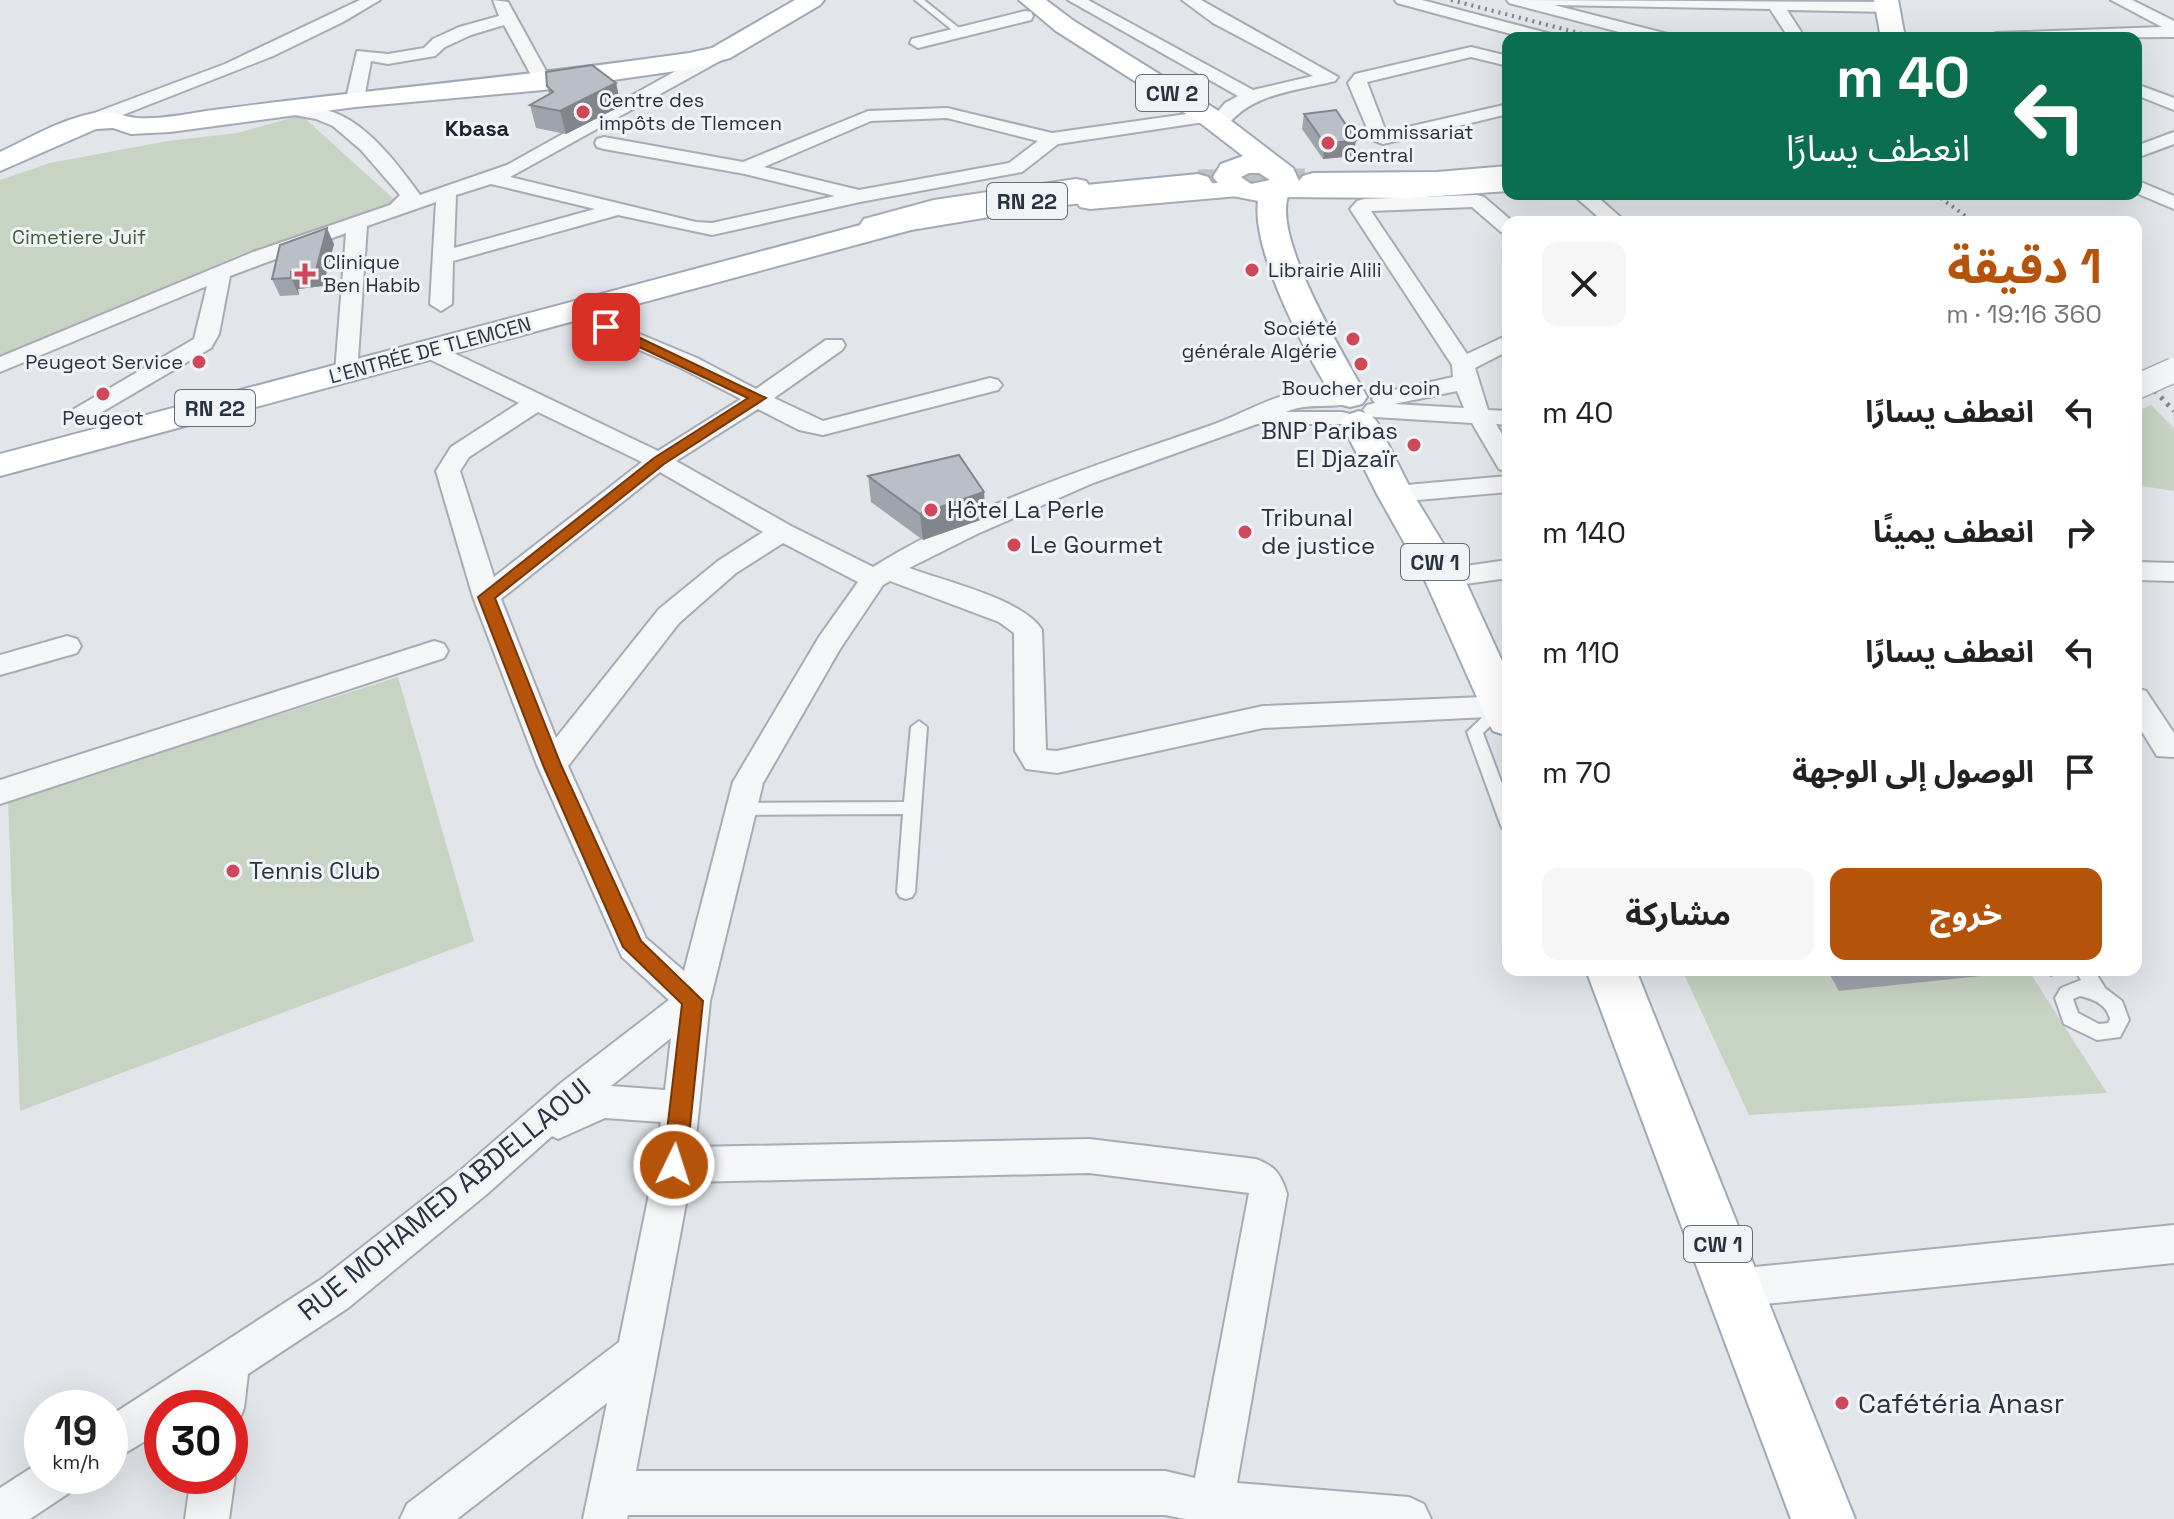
<!DOCTYPE html>
<html lang="ar">
<meta charset="utf-8">
<style>
:root{--surface:#fff;--page:#f6f6f6;--text:#222;--muted:#767676;--accent:#b45309}
body{margin:0;font-family:"Space Grotesk","Noto Sans Arabic",sans-serif;background:var(--page);color:var(--text);direction:rtl;height:100vh;display:flex;flex-direction:column;font-size:30px;white-space:nowrap}
*{box-sizing:border-box;margin:0}
p{font-size:26px;color:var(--muted)}
.icon{flex:none;width:44px;height:44px;fill:none;stroke:currentColor;stroke-width:2;stroke-linecap:round;stroke-linejoin:round}
.map{position:relative;flex:1;overflow:hidden;direction:ltr}
.details{position:absolute;left:1502px;top:216px;width:640px;height:760px;display:flex;flex-direction:column;background:var(--surface);border-radius:16px;box-shadow:0 8px 32px #0002;direction:rtl}
.details>*{flex:none}
.banner{position:absolute;left:1502px;top:32px;width:640px;height:168px;border-radius:16px;box-shadow:0 8px 32px #0002;direction:rtl;background:#0b6e4f;color:#fff;overflow:hidden}
.speed{position:absolute;left:24px;top:1390px;display:flex;gap:16px;font-size:40px;font-weight:700;text-align:center}
.speed>*{display:grid;place-content:center;width:104px;height:104px;border-radius:50%;background:var(--surface);box-shadow:0 8px 32px #0002;line-height:1}
.speed small{font-size:20px;font-weight:400}
.speed .limit{border:12px solid #d22;background:#fff;color:#111}
.pin{position:absolute;display:grid;place-items:center;width:68px;height:68px;color:#fff;margin:-34px;border-radius:16px;box-shadow:0 4px 12px #0006}
.me{position:absolute;width:88px;margin:-44px;rotate:4deg;stroke-linejoin:round;filter:drop-shadow(0 0 6px #0008)}
.turn{display:flex;align-items:center;gap:28px;height:168px;padding:0 40px;font-size:36px}
.turn .icon{width:104px;height:104px;stroke-width:2.5}
.turn b{display:block;font-size:56px;line-height:68px}
.round{display:grid;place-items:center;flex:none;width:84px;height:84px;border-radius:16px;background:var(--page)}
.headline{display:flex;align-items:center;justify-content:space-between;height:136px;padding:0 40px}
h1{font-size:48px;font-weight:700;line-height:60px;color:var(--accent)}
.cta{display:flex;gap:16px;margin-top:auto;padding:16px 40px}
.cta a{flex:1;height:92px;border-radius:16px;background:var(--accent);color:#fff;font-size:32px;font-weight:700;line-height:92px;text-align:center}
.cta a+a{background:var(--page);color:var(--text)}
ul{padding:0;list-style:none}
li{display:flex;align-items:center;gap:24px;height:120px;padding:0 40px}
li div{flex:1}
li b{display:block;font-size:30px}
li em{font-style:normal}
.map>svg:first-child{display:block}
.green{fill:#c7d4c3}
.lines{fill:none;stroke-linecap:round;stroke-linejoin:round}
.primary-tunnel{stroke:#bdc1c8;stroke-width:27;stroke-dasharray:27 13;stroke-linecap:butt}
.lane-casing{stroke:#a7acb4;stroke-width:4}
.street-casing{stroke:#a7acb4;stroke-width:4}
.secondary-casing{stroke:#a7acb4;stroke-width:4}
.primary-casing{stroke:#a1a9b6;stroke-width:4}
.lane{fill:#f4f6f8;fill-rule:evenodd}
.street{fill:#f4f6f8;fill-rule:evenodd}
.secondary{fill:#fff;fill-rule:evenodd}
.primary{fill:#fff;fill-rule:evenodd}
.rail-far1{stroke:#7b8494;stroke-width:4;stroke-dasharray:2 5;stroke-linecap:butt}
.rail{stroke:#7b8494;stroke-width:5;stroke-dasharray:3 6;stroke-linecap:butt}
.street-bridge-casing{stroke:#a7acb4;stroke-width:27;stroke-linecap:butt}
.street-bridge{stroke:#f4f6f8;stroke-width:24}
.wall{fill:#9fa3ab}
.shaded-wall{fill:#82858b}
.building{fill:#b9bec7;stroke:#82858b;stroke-width:2}
.route{fill:#b45309;stroke:#753606;stroke-width:2}
.poi-dot{fill:#ce485a;stroke:#f1f4f7;stroke-width:3}
.labels{text-anchor:middle;stroke-width:6;stroke-linejoin:round;paint-order:stroke}
.far-poi-label{font-size:20px;fill:#2a3242;stroke:#f1f4f7;text-anchor:start}
.far-park-label{font-size:20px;fill:#3e5e37;stroke:#f1f4f7}
.far-street-label{font-size:20px;fill:#2a3242;stroke:#f1f4f7}
.shield{fill:#f1f4f7;stroke:#666c78;stroke-width:2}
.shield-label{font-size:22px;font-weight:bold;fill:#2a3242}
.far-neighbourhood-label{font-size:22px;font-weight:bold;fill:#1c2333;stroke:#f1f4f7}
.poi-label{font-size:24px;fill:#2a3242;stroke:#f1f4f7;text-anchor:start}
.near-street-label{font-size:28px;fill:#2a3242;stroke:#f1f4f7}
.near-poi-label{font-size:28px;fill:#2a3242;stroke:#f1f4f7;text-anchor:start}
</style>
<div class="map">
<svg width="2174" height="1519" viewBox="0 0 2174 1519">
<rect width="100%" height="100%" fill="#e2e5ea"/>
<!-- green -->
<g class="green">
<polygon points="301,115 396,201 240,255 0,357 0,180 50,163 168,141 238,133"/>
<polygon points="2151,405 2174,428 2174,491 2136,485 2136,412"/>
<polygon points="398,677 474,941 20,1111 8,800"/>
<polygon points="1682,970 1828,970 1839,991 2029,971 2107,1093 1749,1115"/>
</g>
<g class="lines">
<!-- primary-tunnel -->
<polyline class="primary-tunnel" points="1198,183 1313,182"/>
<defs>
<g id="lane">
<polygon points="915,0 924,0 964,32 957,34"/>
<polygon points="1501,702 1506,704 1508,709 1483,733 1508,800 1508,829 1502,828 1500,823 1467,732 1496,704"/>
<polygon points="919,721 927,727 915,892 912,897 906,899 900,897 897,892 903,814 741,815 735,813 733,809 735,805 741,803 904,802 911,727"/>
<path d="M2075,970H2094L2105,988L2122,1001L2129,1020L2120,1037L2097,1040L2064,1024L2055,998L2061,988L2081,980ZM2080,996C2094,999 2107,1005 2110,1019L2108,1023L2099,1024L2078,1013L2073,999Z"/>
</g>
<g id="street">
<polygon points="360,0 380,0 343,22 273,56 92,127 78,127 76,123 78,119 225,64"/>
<polygon points="493,0 508,2 552,82 549,86 537,86 504,25 471,35 445,47 435,56 388,64 371,61 364,99 361,103 349,103 346,99 357,51 388,54 424,48 433,39 459,27 499,16"/>
<path d="M1068,0H1088L1253,90L1313,76L1213,23L1182,0H1201L1338,77L1335,81C1296,91 1251,93 1226,127H1212L1211,121L1058,144L1022,172L860,202L712,235L618,215L453,261L452,304L441,311L430,304L436,202L367,226L357,373L354,378H338L335,373L346,233L230,276L219,334L211,348L90,419H74L70,414L74,409L194,339L207,286L0,372V357L253,252L390,205L400,195L361,150L333,126L316,119L278,112L275,108L278,104L284,103C302,105 322,107 340,115C371,129 400,167 420,195L507,165L715,49H727L730,53L727,57L510,177L696,222L712,223L835,196L745,174L604,149L597,147L595,143L597,139L604,137L743,162L868,111L947,108L1052,133L1208,111L1216,114L1225,103L1238,96ZM947,118L1038,141L1009,163L859,190L764,167L871,121ZM491,184L595,209L454,248L456,195Z"/>
<polygon points="1395,0 1422,0 1551,34 1553,38 1526,38 1397,3"/>
<polygon points="1507,0 1888,2 1896,7 1888,12 1787,10 1805,38 1789,38 1770,9 1554,5 1668,34 1670,38 1642,38 1509,3"/>
<polygon points="2111,0 2132,0 2174,21 2174,37 1988,38 1996,33 2162,27"/>
<polygon points="1025,11 1031,12 1033,16 1031,20 918,48 910,43 912,39"/>
<polygon points="1471,47 1508,56 1508,66 1471,57 1367,82 1386,132 1508,104 1508,114 1383,144 1372,140 1348,83 1355,74"/>
<polygon points="2136,84 2174,98 2174,110 2136,95"/>
<polygon points="2174,132 2174,144 2136,158 2136,146"/>
<polygon points="2136,180 2174,196 2174,209 2136,193"/>
<polygon points="1572,194 1594,194 1626,222 1604,222"/>
<path d="M1477,195L1484,197L1513,222H1508V234L1501,232L1472,207L1371,211L1467,354L1508,335V351L1475,368L1488,410L1508,411V425L1496,424L1508,444V472L1499,469L1472,423L1375,417L1367,415L1363,410L1367,405L1375,403L1372,399L1376,394L1453,377L1452,365L1350,209L1357,201L1364,199ZM1457,391L1464,408L1394,404Z"/>
<path d="M606,320L697,358L756,389L826,340H842L845,345L842,350L774,398L823,421L990,378L998,380L1002,385L998,390L823,435L799,430L758,409L676,461L791,526L873,567C976,503 1097,465 1212,425C1243,414 1276,393 1310,390C1323,389 1339,390 1352,393L1356,398L1352,403C1329,409 1308,402 1286,412H1342L1350,414L1354,419L1350,424H1257L1093,483L977,534L909,568C944,581 1023,599 1042,630L1046,750L1057,751L1263,706L1508,696V716L1263,728L1057,773L1026,769L1015,751L1014,633L999,622L890,581L883,585L840,649L763,783L710,1001L695,1147L1089,1139L1256,1159C1275,1166 1281,1174 1287,1194L1237,1483L1409,1497L1424,1504L1431,1519H1185L1165,1515H628L627,1519H583L607,1403L457,1519H400L407,1504L619,1342L655,1165L661,1122L605,1118L558,1139L552,1136L487,1194L348,1308L248,1374L244,1408L238,1423L230,1426V1408H202L203,1404L197,1408H162V1431L110,1462V1416L320,1280L461,1170L561,1083L669,1000L622,957L537,765L473,597L436,471L451,447L519,403L421,355L418,350L421,345H437L658,451L741,399L681,368L598,332L595,327L598,322ZM538,412L642,462L494,577L460,471L469,457ZM660,472L763,532L718,561L659,609L556,738L501,599ZM783,543L858,582L819,637L733,782L684,971L646,938L568,766L679,623L736,573ZM671,1038L665,1090L611,1086ZM1089,1173L1249,1193L1195,1478L1165,1471H636L690,1182Z"/>
<polygon points="1508,476 1508,492 1395,502 1386,500 1382,494 1386,488 1395,486"/>
<polygon points="1508,560 1508,578 1444,587 1435,584 1431,578 1435,572 1444,569"/>
<polygon points="2136,562 2174,563 2174,581 2136,580"/>
<polygon points="67,636 77,639 81,646 77,653 0,675 0,655"/>
<polygon points="434,641 444,644 448,651 444,658 0,804 0,780"/>
<polygon points="2136,688 2146,691 2174,733 2174,757 2157,756 2136,722"/>
<polygon points="2174,1225 2174,1263 1735,1307 1721,1302 1715,1288 1721,1274 1735,1269"/>
<polygon points="42,1461 42,1476 79,1476 72,1491 30,1519 0,1519 0,1488"/>
<polygon points="230,1465 235,1476 229,1519 185,1519 191,1476 230,1476"/>
</g>
<g id="secondary">
<polygon points="1508,175 1508,191 1410,198 1278,197 1268,195 1264,189 1268,183 1278,181 1410,182"/>
<polygon points="1076,179 1086,181 1090,187 1086,193 937,216 874,234 864,231 860,225 864,219 934,200"/>
<polygon points="1240,181 1250,183 1254,189 1250,195 1090,209 1080,207 1076,201 1080,195 1090,193"/>
</g>
<g id="primary">
<path d="M795,0H824L820,5L730,58L690,69L543,90L355,107L170,132L131,134L113,128L96,129L0,171V152C30,138 61,119 95,113C111,111 122,116 136,118C161,120 190,113 214,110C373,89 531,76 689,53L712,48Z"/>
<path d="M1019,0H1046L1074,21L1217,110L1293,168L1299,181L1303,176L1313,173L1437,172L1508,166V184L1437,190L1313,191L1303,188L1299,182C1296,187 1289,192 1288,196C1273,241 1345,356 1367,397L1362,404L1350,407L1338,404C1309,362 1251,252 1258,201L1228,195L1213,177L1221,164L1243,156L1199,122L1056,31ZM1249,173H1259L1270,180L1251,184L1241,177Z"/>
<polygon points="1874,0 1898,0 1905,38 1881,38"/>
<polygon points="1198,174 1208,177 1212,183 1208,189 1056,206 911,230 0,476 0,454 909,212 1056,188"/>
<polygon points="1359,411 1371,415 1377,422 1413,494 1464,578 1508,674 1508,736 1493,731 1487,720 1424,578 1377,494 1341,422 1347,415"/>
<polygon points="1586,970 1636,970 1855,1519 1791,1519"/>
</g>
</defs>
<!-- lane casing -->
<use href="#lane" class="lane-casing"/>
<!-- street casing -->
<use href="#street" class="street-casing"/>
<!-- secondary casing -->
<use href="#secondary" class="secondary-casing"/>
<!-- primary casing -->
<use href="#primary" class="primary-casing"/>
<!-- lane -->
<use href="#lane" class="lane"/>
<!-- street -->
<use href="#street" class="street"/>
<!-- secondary -->
<use href="#secondary" class="secondary"/>
<!-- primary -->
<use href="#primary" class="primary"/>
<!-- rail-far1 -->
<g class="rail-far1">
<polyline points="1451,0 1598,38"/>
<polyline points="1935,194 1974,222"/>
</g>
<!-- rail -->
<polyline class="rail" points="2136,371 2174,411"/>
<defs>
<polyline id="street-bridge" points="2136,387 2174,370"/>
</defs>
<!-- street-bridge casing -->
<use href="#street-bridge" class="street-bridge-casing"/>
<!-- street-bridge -->
<use href="#street-bridge" class="street-bridge"/>
</g>
<!-- wall -->
<g class="wall">
<polygon points="616,83 621,106 566,134 536,128 530,105 549,94 547,86"/>
<polygon points="1304,114 1356,140 1353,156 1323,159 1302,129"/>
<polygon points="334,244 323,286 298,289 299,295 280,296 272,279"/>
<polygon points="868,476 986,518 923,540 871,502"/>
<polygon points="1827,970 2058,970 2052,977 2029,971 1839,991"/>
</g>
<!-- shaded-wall -->
<g class="shaded-wall">
<polygon points="616,83 621,106 566,134 560,111"/>
<polygon points="1356,140 1353,156 1323,159 1325,144"/>
<polygon points="327,228 334,244 323,286 298,289 299,295 291,278 291,272"/>
<polygon points="984,492 986,518 923,540 920,514"/>
</g>
<!-- building -->
<g class="building">
<polygon points="592,65 616,83 560,111 530,105 553,92 547,86 546,72"/>
<polygon points="1336,110 1356,140 1325,144 1304,114"/>
<polygon points="327,228 316,270 291,272 291,278 272,279 280,245"/>
<polygon points="959,455 984,492 920,514 868,476"/>
</g>
<!-- route -->
<polygon class="route" points="601,324 611,324 766,398 664,464 495,598 561,765 641,941 703,1001 686,1165 682,1173 674,1176 666,1173 663,1165 682,1004 623,947 543,765 478,597 654,458 748,398 601,329"/>
<!-- markers -->
<g class="poi-dot">
<circle cx="583" cy="112" r="8"/>
<circle cx="1328" cy="143" r="8"/>
<circle cx="1252" cy="270" r="8"/>
<path d="M301 262h8v8h8v8h-8v8h-8v-8h-8v-8h8z"/>
<circle cx="1353" cy="339" r="8"/>
<circle cx="199" cy="362" r="8"/>
<circle cx="1361" cy="364" r="8"/>
<circle cx="103" cy="394" r="8"/>
<circle cx="1414" cy="445" r="8"/>
<circle cx="931" cy="510" r="8"/>
<circle cx="1245" cy="532" r="8"/>
<circle cx="1014" cy="545" r="8"/>
<circle cx="233" cy="871" r="8"/>
<circle cx="1842" cy="1403" r="8"/>
</g>
<g class="labels">
<!-- far-poi labels -->
<g class="far-poi-label">
<text x="599" y="107">Centre des<tspan x="599" dy="23">impôts de Tlemcen</tspan></text>
<text x="1344" y="139">Commissariat<tspan x="1344" dy="23">Central</tspan></text>
<text x="323" y="269">Clinique<tspan x="323" dy="23">Ben Habib</tspan></text>
<text x="1268" y="277">Librairie Alili</text>
<text x="1337" y="335" text-anchor="end">Société<tspan x="1337" dy="23">générale Algérie</tspan></text>
<text x="183" y="369" text-anchor="end">Peugeot Service</text>
<text x="1361" y="395" text-anchor="middle">Boucher du coin</text>
<text x="103" y="425" text-anchor="middle">Peugeot</text>
</g>
<!-- far-park labels -->
<g class="far-park-label">
<text x="79" y="244">Cimetiere Juif</text>
</g>
<!-- far-street labels -->
<g class="far-street-label">
<text transform="translate(430 350) rotate(-15)" y="7">L'ENTRÉE DE TLEMCEN</text>
</g>
<!-- shield labels -->
<g class="shield">
<rect x="1136" y="75" width="72" height="36" rx="6"/>
<rect x="987" y="183" width="80" height="36" rx="6"/>
<rect x="175" y="390" width="80" height="36" rx="6"/>
<rect x="1401" y="544" width="68" height="36" rx="6"/>
<rect x="1684" y="1226" width="68" height="36" rx="6"/>
</g>
<g class="shield-label">
<text x="1172" y="101">CW 2</text>
<text x="1027" y="209">RN 22</text>
<text x="215" y="416">RN 22</text>
<text x="1435" y="570">CW 1</text>
<text x="1718" y="1252">CW 1</text>
</g>
<!-- far-neighbourhood labels -->
<g class="far-neighbourhood-label">
<text x="477" y="136">Kbasa</text>
</g>
<!-- poi labels -->
<g class="poi-label">
<text x="1398" y="439" text-anchor="end">BNP Paribas<tspan x="1398" dy="28">El Djazaïr</tspan></text>
<text x="947" y="518">Hôtel La Perle</text>
<text x="1261" y="526">Tribunal<tspan x="1261" dy="28">de justice</tspan></text>
<text x="1030" y="553">Le Gourmet</text>
<text x="249" y="879">Tennis Club</text>
</g>
<!-- near-street labels -->
<g class="near-street-label">
<text transform="translate(444 1199) rotate(-39)" y="10">RUE MOHAMED ABDELLAOUI</text>
</g>
<!-- near-poi labels -->
<g class="near-poi-label">
<text x="1858" y="1413">Cafétéria Anasr</text>
</g>
</g>
</svg>
<div class="speed"><div>19<small>km/h</small></div><div class="limit">30</div></div>
<div class="pin" style="left:606px;top:327px;background:#d93025"><svg class="icon" aria-label="arrive" viewBox="0 0 24 24"><path d="M6 21V4h12l-3 4 3 4H6"/></svg></div>
<svg class="me" style="left:674px;top:1165px" viewBox="-20 -20 40 40"><circle r="17" fill="#b45309" stroke="#fff" stroke-width="3"/><path d="M0-11L8 9 0 5-8 9z" fill="#fff"/></svg>
<div class="banner">
<div class="turn"><svg class="icon" aria-label="left" viewBox="0 0 24 24"><path d="M17 20v-9H6M10 6l-5 5 5 5"/></svg><div><b>40 m</b>انعطف يسارًا</div></div>
</div>
<section class="details">
<div class="headline"><div><h1>1 دقيقة</h1><p>360 m · 19:16</p></div><a class="round"><svg class="icon" aria-label="close" viewBox="0 0 24 24"><path d="M6 6l12 12M18 6L6 18"/></svg></a></div>
<ul>
<li><svg class="icon" aria-label="left" viewBox="0 0 24 24"><path d="M17 20v-9H6M10 6l-5 5 5 5"/></svg><div><b>انعطف يسارًا</b></div><em>40 m</em></li>
<li><svg class="icon" aria-label="right" viewBox="0 0 24 24"><path d="M7 20v-9h11M14 6l5 5-5 5"/></svg><div><b>انعطف يمينًا</b></div><em>140 m</em></li>
<li><svg class="icon" aria-label="left" viewBox="0 0 24 24"><path d="M17 20v-9H6M10 6l-5 5 5 5"/></svg><div><b>انعطف يسارًا</b></div><em>110 m</em></li>
<li><svg class="icon" aria-label="arrive" viewBox="0 0 24 24"><path d="M6 21V4h12l-3 4 3 4H6"/></svg><div><b>الوصول إلى الوجهة</b></div><em>70 m</em></li>
</ul>
<div class="cta"><a>خروج</a><a>مشاركة</a></div>
</section>
</div>
